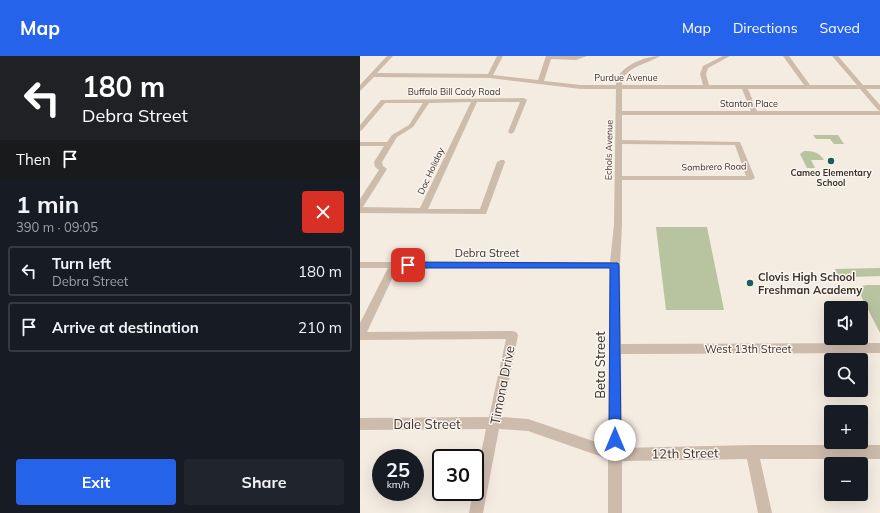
<!DOCTYPE html>
<meta charset="utf-8">
<style>
:root{--surface:#171b24;--page:#20242c;--text:#f1f3f6;--muted:#9ea1a6;--line:#363941;--accent:#2563eb}
body{margin:0;font-family:Mulish,sans-serif;background:var(--page);color:var(--text);height:100vh;display:flex;flex-direction:column;font-size:15px;white-space:nowrap}
*{box-sizing:border-box;margin:0}
p{font-size:13px;color:var(--muted)}
.icon{flex:none;width:22px;height:22px;fill:none;stroke:currentColor;stroke-width:2;stroke-linecap:round;stroke-linejoin:round}
.map{position:relative;flex:1;overflow:hidden}
.panel{display:flex;flex-direction:column;background:var(--surface);width:360px}
.panel>*{flex:none}
.top-card{background:#202124;color:#fff;overflow:hidden}
.fabs{position:absolute;left:464px;top:245px;display:grid;gap:8px}
.fabs a{display:grid;place-items:center;width:44px;height:44px;border-radius:4px;background:var(--surface);box-shadow:0 4px 16px #0002;font-size:20px}
.speed{position:absolute;left:12px;top:393px;display:flex;gap:8px;font-size:20px;font-weight:700;text-align:center}
.speed>*{display:grid;place-content:center;width:52px;height:52px;border-radius:50%;background:var(--surface);box-shadow:0 4px 16px #0002;line-height:1}
.speed small{font-size:10px;font-weight:400}
.speed .limit{border:2px solid #111;border-radius:6px;background:#fff;color:#111}
.pin{position:absolute;display:grid;place-items:center;width:34px;height:34px;color:#fff;margin:-17px;border-radius:8px;box-shadow:0 2px 6px #0006}
.me{position:absolute;width:44px;margin:-22px;rotate:0deg;stroke-linejoin:round;filter:drop-shadow(0 0 3px #0008)}
.turn{display:flex;align-items:center;gap:14px;height:84px;padding:0 16px;font-size:18px}
.turn .icon{width:52px;height:52px;stroke-width:2.5}
.turn b{display:block;font-size:28px;line-height:34px}
.then{display:flex;align-items:center;height:38px;padding:0 16px;background:#0003;gap:8px;font-size:15px}
.round{display:grid;place-items:center;flex:none;width:42px;height:42px;border-radius:4px;background:var(--page)}
.overview{display:flex;align-items:center;justify-content:space-between;height:68px;padding:0 16px}
h1{font-size:24px;font-weight:700;line-height:30px}
.primary-button{display:flex;gap:8px;margin-top:auto;padding:8px 16px}
.primary-button a{flex:1;height:46px;border-radius:4px;background:var(--accent);color:#fff;font-size:16px;font-weight:700;line-height:46px;text-align:center}
.primary-button a+a{background:var(--page);color:var(--text)}
ul{padding:0;list-style:none}
li{display:flex;align-items:center;gap:12px;height:50px;margin:0 8px 6px;padding:0 8px;border:2px solid var(--line);border-radius:4px}
li div{flex:1}
li b{display:block;font-size:15px}
li em{font-style:normal}
header{display:flex;align-items:center;gap:24px;box-sizing:border-box;height:56px;padding:0 20px;background:var(--accent);color:#fff}
header strong{font-size:19px}
nav{display:flex;gap:22px;margin-inline-start:auto;font-size:14px}
main{display:flex;flex:1;min-height:0}
.map>svg:first-child{display:block}
.green{fill:#b8c4a0}
.lines{fill:none;stroke-linecap:round;stroke-linejoin:round}
.minor{fill:#cdbbac;fill-rule:evenodd}
.route{fill:#2563eb;stroke:#184099}
.poi-dot{fill:#1f5a5e;stroke:#fbf5ee;stroke-width:1.5}
.labels{text-anchor:middle;stroke-width:3;stroke-linejoin:round;paint-order:stroke}
.far-street-label{font-size:9px;fill:#3b302b;stroke:#fbf5ee}
.far-poi-label{font-size:9px;font-weight:bold;fill:#3b302b;stroke:#fbf5ee}
.street-label{font-size:11px;fill:#3b302b;stroke:#fbf5ee}
.poi-label{font-size:11px;font-weight:bold;fill:#3b302b;stroke:#fbf5ee;text-anchor:start}
.near-street-label{font-size:13px;fill:#3b302b;stroke:#fbf5ee}
</style>
<header>
<strong>Map</strong>
<nav><a>Map</a><a>Directions</a><a>Saved</a></nav>
</header>
<main>
<section class="panel">
<div class="top-card">
<div class="turn"><svg class="icon" aria-label="left" viewBox="0 0 24 24"><path d="M17 20v-9H6M10 6l-5 5 5 5"/></svg><div><b>180 m</b>Debra Street</div></div>
<div class="then">Then<svg class="icon" aria-label="arrive" viewBox="0 0 24 24"><path d="M6 21V4h12l-3 4 3 4H6"/></svg></div>
</div>
<div class="overview"><div><h1>1 min</h1><p>390 m · 09:05</p></div><a class="round" style="background:#d93025;color:#fff"><svg class="icon" aria-label="close" viewBox="0 0 24 24"><path d="M6 6l12 12M18 6L6 18"/></svg></a></div>
<ul>
<li><svg class="icon" aria-label="left" viewBox="0 0 24 24"><path d="M17 20v-9H6M10 6l-5 5 5 5"/></svg><div><b>Turn left</b><p>Debra Street</p></div><em>180 m</em></li>
<li><svg class="icon" aria-label="arrive" viewBox="0 0 24 24"><path d="M6 21V4h12l-3 4 3 4H6"/></svg><div><b>Arrive at destination</b></div><em>210 m</em></li>
</ul>
<div class="primary-button"><a>Exit</a><a>Share</a></div>
</section>
<div class="map">
<svg width="520" height="457" viewBox="0 0 520 457">
<rect width="100%" height="100%" fill="#f4ebe1"/>
<!-- green -->
<g class="green">
<polygon points="453,79 478,79 484,88 474,88 470,83 456,83"/>
<path d="M444,95C453,95 459,96 464,104H451L455,112H447L440,98Z"/>
<polygon points="296,171 347,171 364,254 306,254"/>
<polygon points="520,212 520,220 492,221 479,223 475,213"/>
<polygon points="507,229 520,229 520,277 500,238 500,234 502,230"/>
</g>
<g class="lines">
<!-- minor -->
<g class="minor">
<path d="M27,0H33L17,17L128,18L137,0H143L133,19L178,24L186,0H227L216,4L191,3L184,25L221,29H256C256,11 285,0 300,0C288,8 262,11 262,29H343L340,18L343,10L363,0H370L348,12L346,18L349,29H444L423,0H429L450,29H497L472,0H478L503,29H520V33H506L520,49V55L518,54L500,33H388L397,55H520V59H262V84L380,86L395,122L391,124H262V169L260,209L261,288L520,287V297L261,298L262,392L392,389H520V403H400L412,457H398L387,403L262,405V457H248V403L168,375L139,373L123,457H109L113,436H115V427L126,373L0,374V362L129,361L146,283L0,284V267L28,212H0V206H250L254,169L256,33H221L130,22L14,21L0,35V29ZM262,33H382L391,55H262ZM262,88L375,89L386,120H262ZM37,212H250L248,390L168,363L142,361L158,279L156,276L152,275L7,276Z"/>
<path d="M164,42L167,44L154,76L151,78L148,76L160,46H117L68,153H120L137,106L141,104H144L145,106L126,158L0,157V143L19,114L15,111L14,106L24,90H0V86H27L32,79L49,69L63,47H25L2,74L0,75V69L21,44ZM111,46L60,152L0,151H3L27,113L23,110L22,106L37,81L53,71L69,47Z"/>
</g>
</g>
<!-- route -->
<polygon class="route" points="48,206 258,207 259,209 261,384 259,388 255,390 251,388 249,384 250,212 48,212 44,209"/>
<!-- markers -->
<g class="poi-dot">
<circle cx="471" cy="105" r="4"/>
<circle cx="390" cy="227" r="4"/>
</g>
<g class="labels">
<!-- far-street labels -->
<g class="far-street-label">
<text x="266" y="25">Purdue Avenue</text>
<text x="94" y="39">Buffalo Bill Cody Road</text>
<text x="389" y="51">Stanton Place</text>
<text transform="translate(249 94) rotate(-89)" y="3">Echols Avenue</text>
<text transform="translate(354 111) rotate(-1)" y="3">Sombrero Road</text>
<text transform="translate(71 115) rotate(-65)" y="3">Doc Holiday</text>
</g>
<!-- far-poi labels -->
<g class="far-poi-label">
<text x="471" y="120">Cameo Elementary<tspan x="471" dy="10">School</tspan></text>
</g>
<!-- street labels -->
<g class="street-label">
<text x="127" y="201">Debra Street</text>
<text x="388" y="297">West 13th Street</text>
</g>
<!-- poi labels -->
<g class="poi-label">
<text x="398" y="225">Clovis High School<tspan x="398" dy="13">Freshman Academy</tspan></text>
</g>
<!-- near-street labels -->
<g class="near-street-label">
<text transform="translate(240 309) rotate(-90)" y="5">Beta Street</text>
<text transform="translate(142 329) rotate(-79)" y="5">Timona Drive</text>
<text x="67" y="373">Dale Street</text>
<text transform="translate(325 397) rotate(-1)" y="5">12th Street</text>
</g>
</g>
</svg>
<div class="fabs">
<a><svg class="icon" aria-label="sound" viewBox="0 0 24 24"><path d="M4 9h4l5-4v14l-5-4H4zM17 9q2 3 0 6"/></svg></a>
<a><svg class="icon" aria-label="search" viewBox="0 0 24 24"><circle cx="10" cy="10" r="6"/><path d="M15 15l6 6"/></svg></a>
<a>+</a>
<a>−</a>
</div>
<div class="speed"><div>25<small>km/h</small></div><div class="limit">30</div></div>
<div class="pin" style="left:48px;top:209px;background:#d93025"><svg class="icon" aria-label="arrive" viewBox="0 0 24 24"><path d="M6 21V4h12l-3 4 3 4H6"/></svg></div>
<svg class="me" style="left:255px;top:384px" viewBox="-20 -20 40 40"><circle r="19" fill="#fff"/><path d="M0-13L10 11 0 6-10 11z" fill="#2563eb"/></svg>
</div>
</main>
